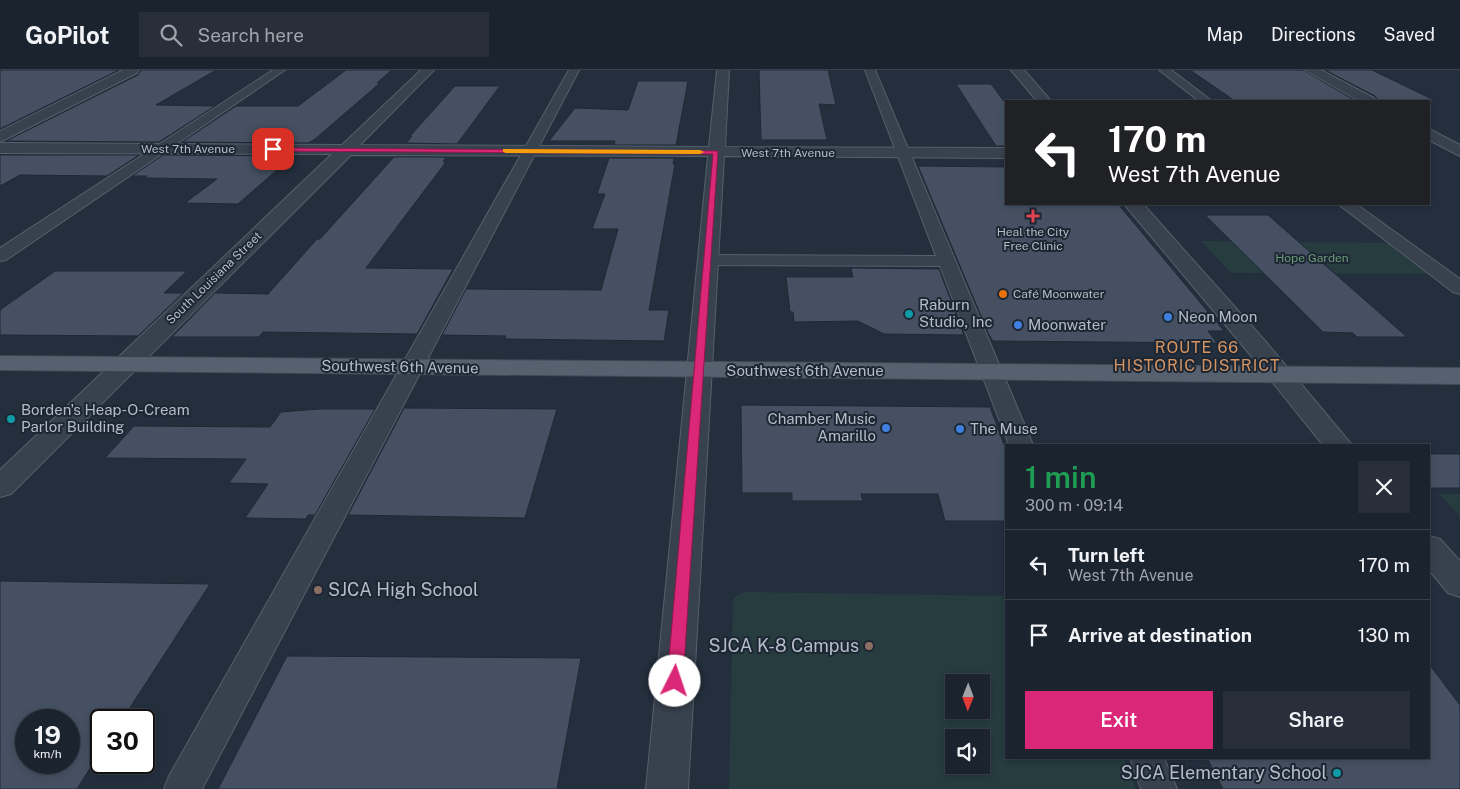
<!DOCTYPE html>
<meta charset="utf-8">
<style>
:root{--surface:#1b232e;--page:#282f3a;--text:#f1f3f6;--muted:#a0a4aa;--line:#39404a;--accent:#db2777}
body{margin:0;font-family:"Public Sans",sans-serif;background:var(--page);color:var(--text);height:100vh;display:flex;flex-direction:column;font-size:19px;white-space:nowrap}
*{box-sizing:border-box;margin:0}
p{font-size:16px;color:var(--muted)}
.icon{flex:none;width:28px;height:28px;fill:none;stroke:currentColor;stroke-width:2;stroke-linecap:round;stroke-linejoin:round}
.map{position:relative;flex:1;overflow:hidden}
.details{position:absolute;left:1005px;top:374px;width:425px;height:315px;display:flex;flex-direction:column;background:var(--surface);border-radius:0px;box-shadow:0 2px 8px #0003,0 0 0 1px var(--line)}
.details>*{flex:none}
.top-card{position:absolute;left:1005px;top:30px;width:425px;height:105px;border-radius:0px;box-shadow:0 2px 8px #0003,0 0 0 1px var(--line);background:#202124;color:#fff;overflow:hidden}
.needle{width:32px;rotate:181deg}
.fabs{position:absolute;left:945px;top:604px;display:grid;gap:10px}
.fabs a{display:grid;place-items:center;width:45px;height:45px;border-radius:0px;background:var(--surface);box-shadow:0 2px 8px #0003,0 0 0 1px var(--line);font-size:25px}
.speed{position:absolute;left:15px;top:639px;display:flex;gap:10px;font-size:25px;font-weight:700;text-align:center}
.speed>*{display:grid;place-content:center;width:65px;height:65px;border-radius:50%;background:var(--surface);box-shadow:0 2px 8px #0003,0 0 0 1px var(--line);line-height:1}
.speed small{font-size:12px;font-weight:400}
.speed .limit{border:2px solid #111;border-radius:8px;background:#fff;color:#111}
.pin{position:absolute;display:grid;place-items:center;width:42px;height:42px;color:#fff;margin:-21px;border-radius:10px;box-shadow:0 2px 8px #0006}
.me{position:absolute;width:55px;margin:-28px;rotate:4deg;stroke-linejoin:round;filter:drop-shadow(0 0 4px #0008)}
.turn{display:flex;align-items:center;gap:18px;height:105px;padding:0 20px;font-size:22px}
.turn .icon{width:65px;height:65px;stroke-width:2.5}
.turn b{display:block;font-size:35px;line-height:42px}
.round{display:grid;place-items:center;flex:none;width:52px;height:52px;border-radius:0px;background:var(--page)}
.summary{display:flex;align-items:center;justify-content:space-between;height:85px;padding:0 20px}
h1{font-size:30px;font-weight:600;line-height:38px;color:#1e9e55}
.primary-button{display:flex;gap:10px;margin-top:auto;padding:10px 20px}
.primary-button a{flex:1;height:58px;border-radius:0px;background:var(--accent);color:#fff;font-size:20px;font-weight:600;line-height:58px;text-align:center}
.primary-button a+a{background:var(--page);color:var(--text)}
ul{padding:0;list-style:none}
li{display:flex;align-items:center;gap:15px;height:70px;padding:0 20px;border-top:1px solid var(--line)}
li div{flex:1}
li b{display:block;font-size:19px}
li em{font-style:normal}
header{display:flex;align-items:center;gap:30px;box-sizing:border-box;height:70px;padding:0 25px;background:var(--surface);border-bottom:1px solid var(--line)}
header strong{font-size:24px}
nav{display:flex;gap:28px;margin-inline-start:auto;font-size:18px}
.search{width:350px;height:45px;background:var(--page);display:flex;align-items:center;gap:12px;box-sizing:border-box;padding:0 18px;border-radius:0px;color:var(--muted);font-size:19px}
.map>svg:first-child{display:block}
.green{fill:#263c3f;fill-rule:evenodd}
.building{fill:#455162;stroke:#1f2835;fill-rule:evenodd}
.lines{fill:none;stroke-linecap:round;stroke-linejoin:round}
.lane-casing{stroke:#565f6c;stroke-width:2}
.street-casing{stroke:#565f6c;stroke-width:2}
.primary-casing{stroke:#414a57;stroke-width:2}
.lane{fill:#38414e;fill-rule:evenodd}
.street{fill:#38414e;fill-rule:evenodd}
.primary{fill:#56606e;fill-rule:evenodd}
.route{fill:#db2777;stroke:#8e194d}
.slow{fill:#f59e0b}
.health-dot{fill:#e0444e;stroke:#1d2633;stroke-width:2}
.food-dot{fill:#e8710a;stroke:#1d2633;stroke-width:2}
.culture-dot{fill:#0f9aa8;stroke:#1d2633;stroke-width:2}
.shop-dot{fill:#3f7fe0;stroke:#1d2633;stroke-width:2}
.education-dot{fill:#8d6e63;stroke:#1d2633;stroke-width:2}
.labels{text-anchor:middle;stroke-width:4;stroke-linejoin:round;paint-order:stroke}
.far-street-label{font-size:12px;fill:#b4bcc9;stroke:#1d2633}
.far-poi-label{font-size:12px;fill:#b4bcc9;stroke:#1d2633}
.far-park-label{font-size:12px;fill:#6b9a76;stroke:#1d2633}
.poi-label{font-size:15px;fill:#b4bcc9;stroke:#1d2633;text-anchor:start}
.street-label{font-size:15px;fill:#b4bcc9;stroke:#1d2633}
.neighbourhood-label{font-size:16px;letter-spacing:1px;fill:#d59563;stroke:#1d2633}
.near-poi-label{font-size:18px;fill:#b4bcc9;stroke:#1d2633;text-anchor:end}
</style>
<header>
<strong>GoPilot</strong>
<div class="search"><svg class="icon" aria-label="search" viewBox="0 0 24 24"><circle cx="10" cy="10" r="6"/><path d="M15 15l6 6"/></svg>Search here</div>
<nav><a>Map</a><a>Directions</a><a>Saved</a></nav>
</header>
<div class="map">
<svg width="1460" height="719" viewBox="0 0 1460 719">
<rect width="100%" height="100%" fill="#242f3e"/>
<!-- green -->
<g class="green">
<polygon points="1201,171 1388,173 1428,204 1231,203"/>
<polygon points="1439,424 1460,424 1460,446"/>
<path d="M744,522L1006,526V688H1124L1136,719H729L733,528ZM954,612H981V640H954ZM954,668H981V695H954Z"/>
</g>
<!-- building -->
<g class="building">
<polygon points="0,0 119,0 0,59"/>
<polygon points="141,0 216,0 156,35 215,36 159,72 6,71 138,5"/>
<polygon points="346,0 392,0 377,13 380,13 315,69 308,73 182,72 236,36 298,36"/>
<polygon points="759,0 828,0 836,35 819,34 827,70 761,70"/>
<polygon points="1190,0 1303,0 1356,31 1235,31"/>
<polygon points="1325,0 1372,0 1436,31 1378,31 1375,26"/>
<polygon points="638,11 688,11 676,75 614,75 615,71 549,71 575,38 628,40"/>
<polygon points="956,14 991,14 1006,34 1006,76 996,76"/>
<polygon points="455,16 500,16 457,74 406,73 412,66 410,66"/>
<polygon points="0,85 139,85 107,106 20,105 0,116"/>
<polygon points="163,85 293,86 238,134 185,133 217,109 144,108 147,106 132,106"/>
<polygon points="394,87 446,87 443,92 446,92 366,198 453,199 417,264 263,262 259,267 172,267 215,223 268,224 317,169 320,169"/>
<polygon points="609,88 674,88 673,94 675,94 649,240 669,240 664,271 505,269 506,266 442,265 466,219 601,220 618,159 592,159 605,124 597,124"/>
<polygon points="918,96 1006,97 1006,134 1118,134 1224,261 1208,261 1217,273 993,271 989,265"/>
<polygon points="1205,145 1268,145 1407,267 1357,267 1353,263 1323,262"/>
<polygon points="851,198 939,199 964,265 884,264 858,251 794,252 793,242 790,242 786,207 853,207"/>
<polygon points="55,201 187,201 164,223 183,223 138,266 0,265 0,240"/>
<polygon points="741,335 990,337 1006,380 1006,451 945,451 938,424 861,424 863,431 792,431 792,423 742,423"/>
<polygon points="404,338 557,339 525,448 348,445"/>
<polygon points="319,339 375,339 315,445 308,445 306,449 245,448 268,414 229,413 246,389 105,388 134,356 270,357 281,342"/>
<rect x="1429" y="384" width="31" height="34"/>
<path d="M0,511L210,514L122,650H101V681L77,719H0ZM26,650H69V692H26Z"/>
<polygon points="287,586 581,588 557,719 218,719"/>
<polygon points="1429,594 1460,635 1460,719 1223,719 1207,688 1429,688"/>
</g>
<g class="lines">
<defs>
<g id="lane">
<polygon points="273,0 285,0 6,190 0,191 0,178"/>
<polygon points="569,0 579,0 202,719 164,719 169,706"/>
<polygon points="865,0 875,0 1033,375 1009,375 940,196 708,195 702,194 699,190 702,186 708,185 936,186"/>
<polygon points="1159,0 1171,0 1212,31 1199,31"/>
<polygon points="1338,134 1356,134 1460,209 1460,224 1453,222"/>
<polygon points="1130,688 1164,688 1177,719 1141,719"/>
</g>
<g id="street">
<polygon points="123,0 139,0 137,3 0,72 0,61"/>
<polygon points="421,0 434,0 360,75 709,77 717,0 729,0 725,77 1006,78 1006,88 724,86 688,719 646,719 708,86 351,85 11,424 0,427 0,400 332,84 0,83 0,73 342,75"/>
<polygon points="1011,0 1024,0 1051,31 1037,31"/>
<polygon points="1305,0 1321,0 1374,28 1376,31 1359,31"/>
<polygon points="1429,59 1460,75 1460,86 1429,70"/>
<polygon points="1124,134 1143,134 1266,272 1352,375 1323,375 1248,282"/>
<polygon points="1429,466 1440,469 1460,491 1460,527 1448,523 1429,500"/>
</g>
<polygon id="primary" points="0,286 1460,298 1460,314 0,300"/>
</defs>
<!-- lane casing -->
<use href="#lane" class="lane-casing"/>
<!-- street casing -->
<use href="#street" class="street-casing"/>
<!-- primary casing -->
<use href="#primary" class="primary-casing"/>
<!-- lane -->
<use href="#lane" class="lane"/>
<!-- street -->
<use href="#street" class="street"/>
<!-- primary -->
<use href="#primary" class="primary"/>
</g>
<!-- route -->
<polygon class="route" points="271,78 718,81 683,611 681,616 675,618 669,616 667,611 713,84 273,81 270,79"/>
<!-- slow -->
<polygon class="slow" points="503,79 700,80 704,82 700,84 506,83 503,82"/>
<!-- markers -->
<path class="health-dot" d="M1030.5 138.5h5v5h5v5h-5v5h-5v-5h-5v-5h5z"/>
<circle class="food-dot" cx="1003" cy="224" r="5"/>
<g class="culture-dot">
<circle cx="909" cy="244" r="5"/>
<circle cx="11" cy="349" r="5"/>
<circle cx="1337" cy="703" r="5"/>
</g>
<g class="shop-dot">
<circle cx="1168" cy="247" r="5"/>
<circle cx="1018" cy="255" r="5"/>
<circle cx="886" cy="358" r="5"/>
<circle cx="960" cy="359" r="5"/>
</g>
<g class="education-dot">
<circle cx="318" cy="520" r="5"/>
<circle cx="869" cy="576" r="5"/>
</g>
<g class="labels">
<!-- far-street labels -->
<g class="far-street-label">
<text x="188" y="83">West 7th Avenue</text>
<text x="788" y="87">West 7th Avenue</text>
<text transform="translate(214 208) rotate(-44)" y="4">South Louisiana Street</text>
</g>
<!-- far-poi labels -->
<g class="far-poi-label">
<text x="1033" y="166">Heal the City<tspan x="1033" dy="14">Free Clinic</tspan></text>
<text x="1013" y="228" text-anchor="start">Café Moonwater</text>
</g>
<!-- far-park labels -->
<g class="far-park-label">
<text x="1312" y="192">Hope Garden</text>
</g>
<!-- poi labels -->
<g class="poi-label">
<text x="919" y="240">Raburn<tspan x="919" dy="17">Studio, Inc</tspan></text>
<text x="1178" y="252">Neon Moon</text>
<text x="1028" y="260">Moonwater</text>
<text x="21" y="345">Borden's Heap-O-Cream<tspan x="21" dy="17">Parlor Building</tspan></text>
<text x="876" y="354" text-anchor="end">Chamber Music<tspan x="876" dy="17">Amarillo</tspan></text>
<text x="970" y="364">The Muse</text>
</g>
<!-- street labels -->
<g class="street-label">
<text transform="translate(400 297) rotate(1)" y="5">Southwest 6th Avenue</text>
<text x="805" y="306">Southwest 6th Avenue</text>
</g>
<!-- neighbourhood labels -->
<g class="neighbourhood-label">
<text x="1197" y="283">ROUTE 66<tspan x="1197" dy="18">HISTORIC DISTRICT</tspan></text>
</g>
<!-- near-poi labels -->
<g class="near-poi-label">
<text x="328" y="526" text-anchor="start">SJCA High School</text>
<text x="859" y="582">SJCA K-8 Campus</text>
<text x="1327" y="709">SJCA Elementary School</text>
</g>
</g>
</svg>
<div class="fabs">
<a><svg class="needle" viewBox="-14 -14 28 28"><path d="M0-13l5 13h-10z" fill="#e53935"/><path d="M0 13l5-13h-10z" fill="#a0a4aa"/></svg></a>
<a><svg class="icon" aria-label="sound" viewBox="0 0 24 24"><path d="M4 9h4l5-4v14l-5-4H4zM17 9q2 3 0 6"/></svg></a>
</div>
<div class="speed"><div>19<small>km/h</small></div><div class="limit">30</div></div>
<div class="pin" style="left:273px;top:79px;background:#d93025"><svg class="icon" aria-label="arrive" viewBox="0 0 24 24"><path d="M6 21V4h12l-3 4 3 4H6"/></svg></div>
<svg class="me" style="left:675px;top:611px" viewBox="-20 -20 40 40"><circle r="19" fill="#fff"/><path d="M0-13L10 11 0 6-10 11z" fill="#db2777"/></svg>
<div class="top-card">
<div class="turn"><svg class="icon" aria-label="left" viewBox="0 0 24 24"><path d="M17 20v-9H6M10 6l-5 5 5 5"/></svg><div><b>170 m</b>West 7th Avenue</div></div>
</div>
<section class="details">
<div class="summary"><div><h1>1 min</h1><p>300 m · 09:14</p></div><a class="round"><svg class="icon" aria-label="close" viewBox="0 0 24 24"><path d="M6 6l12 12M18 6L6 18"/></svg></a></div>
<ul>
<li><svg class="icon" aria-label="left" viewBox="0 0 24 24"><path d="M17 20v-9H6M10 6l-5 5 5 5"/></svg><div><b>Turn left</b><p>West 7th Avenue</p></div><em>170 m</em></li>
<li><svg class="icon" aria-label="arrive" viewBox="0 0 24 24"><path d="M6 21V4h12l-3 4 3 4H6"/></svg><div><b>Arrive at destination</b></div><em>130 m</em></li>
</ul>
<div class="primary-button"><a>Exit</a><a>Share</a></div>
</section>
</div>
